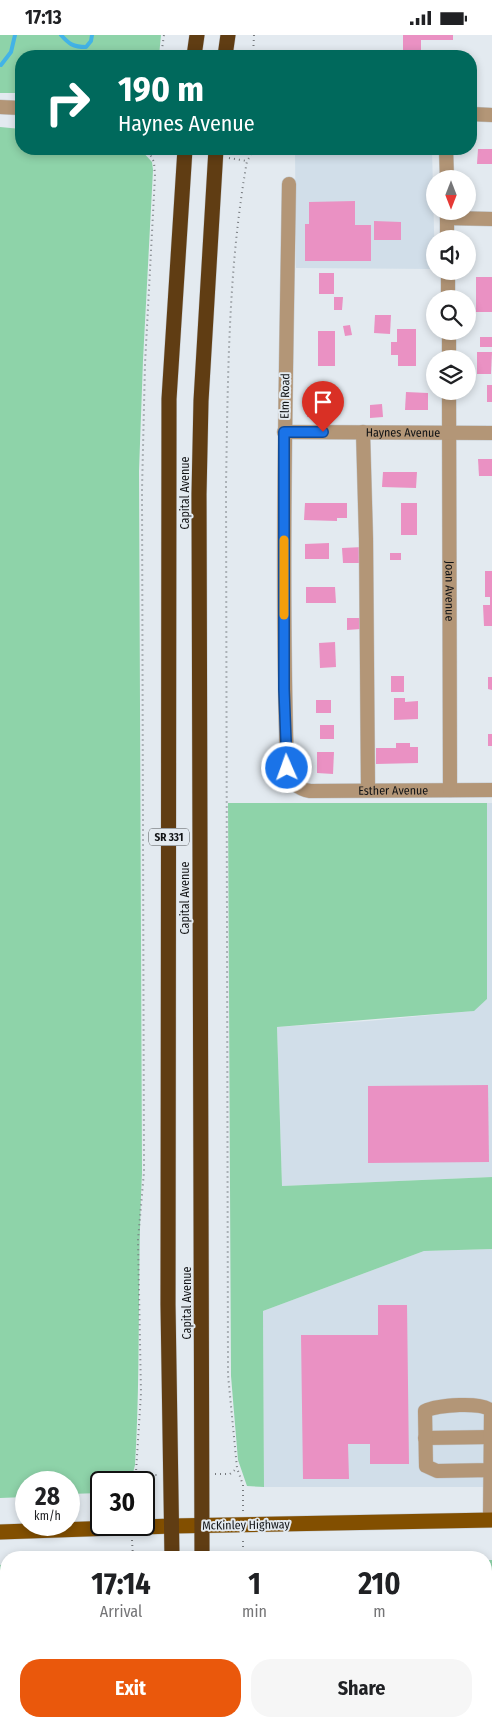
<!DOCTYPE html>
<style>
:root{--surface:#fff;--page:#f6f6f6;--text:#202124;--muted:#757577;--accent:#ea580c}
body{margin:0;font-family:"Fira Sans Condensed",sans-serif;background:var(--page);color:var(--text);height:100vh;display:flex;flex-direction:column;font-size:19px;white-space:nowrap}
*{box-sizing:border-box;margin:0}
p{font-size:16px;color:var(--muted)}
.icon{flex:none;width:28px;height:28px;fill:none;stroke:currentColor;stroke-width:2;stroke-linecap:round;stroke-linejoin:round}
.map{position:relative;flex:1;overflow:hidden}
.sheet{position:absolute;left:0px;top:1516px;width:492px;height:176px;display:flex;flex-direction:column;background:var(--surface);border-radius:20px 20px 0 0;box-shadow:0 2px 8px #0003}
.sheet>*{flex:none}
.hud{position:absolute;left:15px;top:15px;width:462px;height:105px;border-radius:20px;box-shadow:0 2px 8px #0003;background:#00695c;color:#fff;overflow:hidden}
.needle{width:32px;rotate:180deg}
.buttons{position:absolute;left:426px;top:135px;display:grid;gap:10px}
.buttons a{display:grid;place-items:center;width:50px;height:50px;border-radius:50%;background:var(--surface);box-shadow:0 2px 8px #0003;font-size:25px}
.speed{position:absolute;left:15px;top:1436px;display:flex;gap:10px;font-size:25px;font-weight:700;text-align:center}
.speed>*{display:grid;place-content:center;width:65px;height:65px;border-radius:50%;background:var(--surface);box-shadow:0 2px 8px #0003;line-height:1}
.speed small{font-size:12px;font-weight:400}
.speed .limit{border:2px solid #111;border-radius:8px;background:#fff;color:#111}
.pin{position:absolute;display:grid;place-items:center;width:42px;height:42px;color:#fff;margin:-51px -21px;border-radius:50% 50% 50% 0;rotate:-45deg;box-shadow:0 0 5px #0007}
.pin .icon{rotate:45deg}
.me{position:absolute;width:55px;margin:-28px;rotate:358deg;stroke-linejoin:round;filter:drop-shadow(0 0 4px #0008)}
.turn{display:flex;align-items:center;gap:18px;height:105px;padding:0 20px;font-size:22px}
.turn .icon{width:65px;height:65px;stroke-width:2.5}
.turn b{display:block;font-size:35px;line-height:42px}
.eta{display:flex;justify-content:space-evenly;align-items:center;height:85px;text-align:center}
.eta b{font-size:30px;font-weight:700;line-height:35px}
.button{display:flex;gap:10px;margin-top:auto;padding:10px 20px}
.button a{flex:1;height:58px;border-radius:20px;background:var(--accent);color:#fff;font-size:20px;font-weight:700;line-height:58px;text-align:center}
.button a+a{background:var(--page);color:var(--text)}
.status{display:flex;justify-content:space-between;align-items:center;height:35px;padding:0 25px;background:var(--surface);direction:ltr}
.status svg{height:14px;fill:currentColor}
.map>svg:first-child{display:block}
.built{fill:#d1dee9}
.green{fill:#8ed3a9}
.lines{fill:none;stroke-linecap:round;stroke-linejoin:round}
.stream{stroke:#43b3e6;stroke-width:4}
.building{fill:#ea91c3}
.minor-casing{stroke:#c2c8cd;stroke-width:15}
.major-casing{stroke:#c2c8cd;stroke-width:16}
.highway-casing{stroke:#c2c8cd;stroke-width:16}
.path{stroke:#75797d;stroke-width:2;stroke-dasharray:1 4;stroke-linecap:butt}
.minor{stroke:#b39677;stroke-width:14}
.major{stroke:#824f00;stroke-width:15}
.highway{stroke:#603d13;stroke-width:15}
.route-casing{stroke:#114b97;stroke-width:12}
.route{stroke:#1a73e8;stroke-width:9}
.slow{stroke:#f59e0b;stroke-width:9}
.labels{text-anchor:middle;stroke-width:4;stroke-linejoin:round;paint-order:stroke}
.shield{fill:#e3eaf0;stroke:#515457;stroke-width:1}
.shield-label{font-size:11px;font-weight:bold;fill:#121416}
.street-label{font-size:12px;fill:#121416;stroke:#e3eaf0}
</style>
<div class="status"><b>17:13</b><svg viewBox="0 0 49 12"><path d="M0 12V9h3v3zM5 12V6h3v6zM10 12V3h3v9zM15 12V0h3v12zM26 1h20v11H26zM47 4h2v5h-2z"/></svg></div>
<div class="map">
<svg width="492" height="1692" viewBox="0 0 492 1692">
<rect width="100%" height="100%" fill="#e3eaf0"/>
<!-- built -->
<g class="built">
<polygon points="295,114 432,114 435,234 296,233"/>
<polygon points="487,768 492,768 492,1142 282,1151 277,992 368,986 473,976 487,964"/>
<polygon points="492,1214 492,1452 264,1452 263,1276 424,1216"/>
</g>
<!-- green -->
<g class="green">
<polygon points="0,0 161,0 159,21 21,21 21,58 0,58"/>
<path d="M0,92L21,94V114H140L152,127L153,135L143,325L139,436L142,1138C137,1236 141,1333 135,1430L133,1438L125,1447L101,1448V1458L69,1459V1448H26V1462L0,1463Z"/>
<polygon points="228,768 487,768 487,964 474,976 277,992 282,1151 492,1142 492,1214 424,1216 263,1276 264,1452 247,1451 238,1425 231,1341"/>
<polygon points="486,1525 492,1525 492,1692 241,1692 241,1686 486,1686"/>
<polygon points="6,1529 6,1686 144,1686 144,1692 0,1692 0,1530"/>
</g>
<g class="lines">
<!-- stream -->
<g class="stream">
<path d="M61,0C69,9 73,12 86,12L91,6L92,0"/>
<polyline points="1,30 11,17 15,0"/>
</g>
</g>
<!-- building -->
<g class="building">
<polygon points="403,0 453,0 453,5 421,5 421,18 427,18 427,21 398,21 398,18 403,18"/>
<polygon points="478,114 492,114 492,129 477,129"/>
<polygon points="355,166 355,190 371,190 371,226 305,226 305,189 309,189 309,167"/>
<polygon points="374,186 401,187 401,205 374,205"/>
<rect x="319" y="238" width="15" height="21"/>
<rect x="476" y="242" width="16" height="35"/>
<polygon points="334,262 343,262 342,275 334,275"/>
<polygon points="375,280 391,280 390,299 374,298"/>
<polygon points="350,290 352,300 345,301 343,291"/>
<polygon points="397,294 416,294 416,331 398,331 398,320 391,320 391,307 397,307"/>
<rect x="318" y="296" width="17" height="35"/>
<rect x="480" y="302" width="12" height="10"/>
<polygon points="477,317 492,317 491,339 477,339"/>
<rect x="487" y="350" width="5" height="17"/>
<polygon points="406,357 428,358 428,375 405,375"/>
<polygon points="307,362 329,362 329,370 334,369 335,381 307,382"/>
<polygon points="382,369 383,382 370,383 370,370"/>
<polygon points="478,424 492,424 492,441 479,441"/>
<polygon points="383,437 417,437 416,453 382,452"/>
<polygon points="305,468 347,468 347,483 337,483 337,486 304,485"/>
<rect x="401" y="468" width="16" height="32"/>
<polygon points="329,508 329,524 305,524 305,509"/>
<polygon points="363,512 363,528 343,528 342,513"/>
<rect x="390" y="518" width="11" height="7"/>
<polygon points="485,536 492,536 492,591 484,591 483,570 490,570 490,562 485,562"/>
<polygon points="306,552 335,552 336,568 306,568"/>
<polygon points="347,583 361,583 361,594 347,595"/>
<polygon points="335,607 336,632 320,633 319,608"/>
<rect x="391" y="641" width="13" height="16"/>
<polygon points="488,642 492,642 492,655 488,654"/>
<polygon points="394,663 405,663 405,667 418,666 418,684 394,685"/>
<rect x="316" y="665" width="15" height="13"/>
<rect x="320" y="690" width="14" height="14"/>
<rect x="488" y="699" width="4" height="12"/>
<polygon points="396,708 410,708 410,712 418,712 418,728 376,729 376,713 396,713"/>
<polygon points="317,717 334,717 333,739 317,738"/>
<polygon points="488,1050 489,1127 368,1128 368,1051"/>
<polygon points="378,1270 407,1270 409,1429 370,1429 370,1409 348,1409 349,1444 303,1444 301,1300 378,1300"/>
</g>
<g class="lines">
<defs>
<g id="minor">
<polyline points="0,72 21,73"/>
<polyline points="471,79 492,80"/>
<polyline points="446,114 447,144"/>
<path id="s1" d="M289,149C286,344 281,538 287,733C290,746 297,754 310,756L492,755"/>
<polyline points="447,176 447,204"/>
<polyline points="447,183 492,184"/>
<polyline points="448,236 448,264"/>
<polyline points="449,296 449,324"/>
<path id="s2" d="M449,356L450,755"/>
<path id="s3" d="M284,397L492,398"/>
<polyline points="363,397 366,504 368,755"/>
<polyline points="425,1403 491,1402"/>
<path d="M490,1485C490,1449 491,1412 491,1376C483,1366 437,1370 425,1376L426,1431L437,1436L491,1435"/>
</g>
<polyline id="major" points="0,1497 172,1491 492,1485"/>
<g id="highway">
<polyline points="194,21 197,0"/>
<polyline points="225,21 228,0"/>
<polyline points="172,1522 168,1270 169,364 185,114"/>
<polyline points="202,1522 199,459 201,366 216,114"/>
<polyline points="172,1686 172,1692"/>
<polyline points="202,1686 202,1692"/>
</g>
</defs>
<!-- minor casing -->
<use href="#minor" class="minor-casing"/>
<!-- major casing -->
<use href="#major" class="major-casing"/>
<!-- highway casing -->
<use href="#highway" class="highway-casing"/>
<!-- path -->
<g class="path">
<polyline points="161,21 164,0"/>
<polyline points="253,21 254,0"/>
<polyline points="155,116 172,118"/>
<polyline points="229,123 247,126"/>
<polyline points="136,1437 144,1440 158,1440"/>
<polyline points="215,1439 230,1439 236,1434"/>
<polyline points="129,1448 136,1437 141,1358 138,1205 144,1137 142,455 145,329 155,141 154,127 150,119 155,114"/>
<path d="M243,1476V1450L237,1433L228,1340L226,450C228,342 228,233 247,126L255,114"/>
<polyline points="132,1505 133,1522"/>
<polyline points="243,1522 243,1503"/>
<polyline points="146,1686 146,1692"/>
<polyline points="233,1686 233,1692"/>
</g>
<!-- minor -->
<use href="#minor" class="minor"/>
<!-- major -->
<use href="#major" class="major"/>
<!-- highway -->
<use href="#highway" class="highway"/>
</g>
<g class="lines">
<defs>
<polyline id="route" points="287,733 284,654 284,397 323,397"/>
</defs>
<!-- route casing -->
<use href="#route" class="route-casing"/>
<!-- route -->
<use href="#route" class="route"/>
<!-- slow -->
<polyline class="slow" points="284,505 284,580"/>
</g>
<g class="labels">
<!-- shield labels -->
<rect class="shield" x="149" y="793.5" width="40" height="17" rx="4"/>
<g class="shield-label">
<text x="169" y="806">SR 331</text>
</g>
<!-- street labels -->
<g class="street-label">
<text transform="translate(285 361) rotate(-89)" y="4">Elm Road</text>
<text dy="4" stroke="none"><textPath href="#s3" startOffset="119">Haynes Avenue</textPath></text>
<text transform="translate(185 458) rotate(-90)" y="4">Capital Avenue</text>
<text dy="4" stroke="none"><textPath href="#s2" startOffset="200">Joan Avenue</textPath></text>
<text dy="4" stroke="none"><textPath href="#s1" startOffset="702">Esther Avenue</textPath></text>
<text transform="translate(185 863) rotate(-90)" y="4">Capital Avenue</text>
<text transform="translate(187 1268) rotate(-90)" y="4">Capital Avenue</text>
<text transform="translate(246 1490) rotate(-1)" y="4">McKinley Highway</text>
</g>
</g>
</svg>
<div class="buttons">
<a><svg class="needle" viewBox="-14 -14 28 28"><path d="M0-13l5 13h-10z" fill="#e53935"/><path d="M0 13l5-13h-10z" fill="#757577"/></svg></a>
<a><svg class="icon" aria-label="sound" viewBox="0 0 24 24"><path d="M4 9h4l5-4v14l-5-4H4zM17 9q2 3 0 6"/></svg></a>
<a><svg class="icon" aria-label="search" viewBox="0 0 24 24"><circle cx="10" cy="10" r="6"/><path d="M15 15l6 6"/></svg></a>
<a><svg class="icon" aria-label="layers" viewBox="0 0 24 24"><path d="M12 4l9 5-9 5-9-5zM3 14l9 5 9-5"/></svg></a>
</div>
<div class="speed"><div>28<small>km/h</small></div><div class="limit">30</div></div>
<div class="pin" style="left:323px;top:397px;background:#d93025"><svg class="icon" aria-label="arrive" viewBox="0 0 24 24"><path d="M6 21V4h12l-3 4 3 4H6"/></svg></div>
<svg class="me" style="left:287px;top:733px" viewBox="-20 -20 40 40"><circle r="17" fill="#1a73e8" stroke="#fff" stroke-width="3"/><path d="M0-11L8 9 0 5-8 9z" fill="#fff"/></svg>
<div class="hud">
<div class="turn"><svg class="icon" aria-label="right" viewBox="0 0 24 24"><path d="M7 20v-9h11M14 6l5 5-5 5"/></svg><div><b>190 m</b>Haynes Avenue</div></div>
</div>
<section class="sheet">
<div class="eta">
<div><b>17:14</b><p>Arrival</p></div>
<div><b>1</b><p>min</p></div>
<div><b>210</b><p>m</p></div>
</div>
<div class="button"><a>Exit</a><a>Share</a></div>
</section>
</div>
